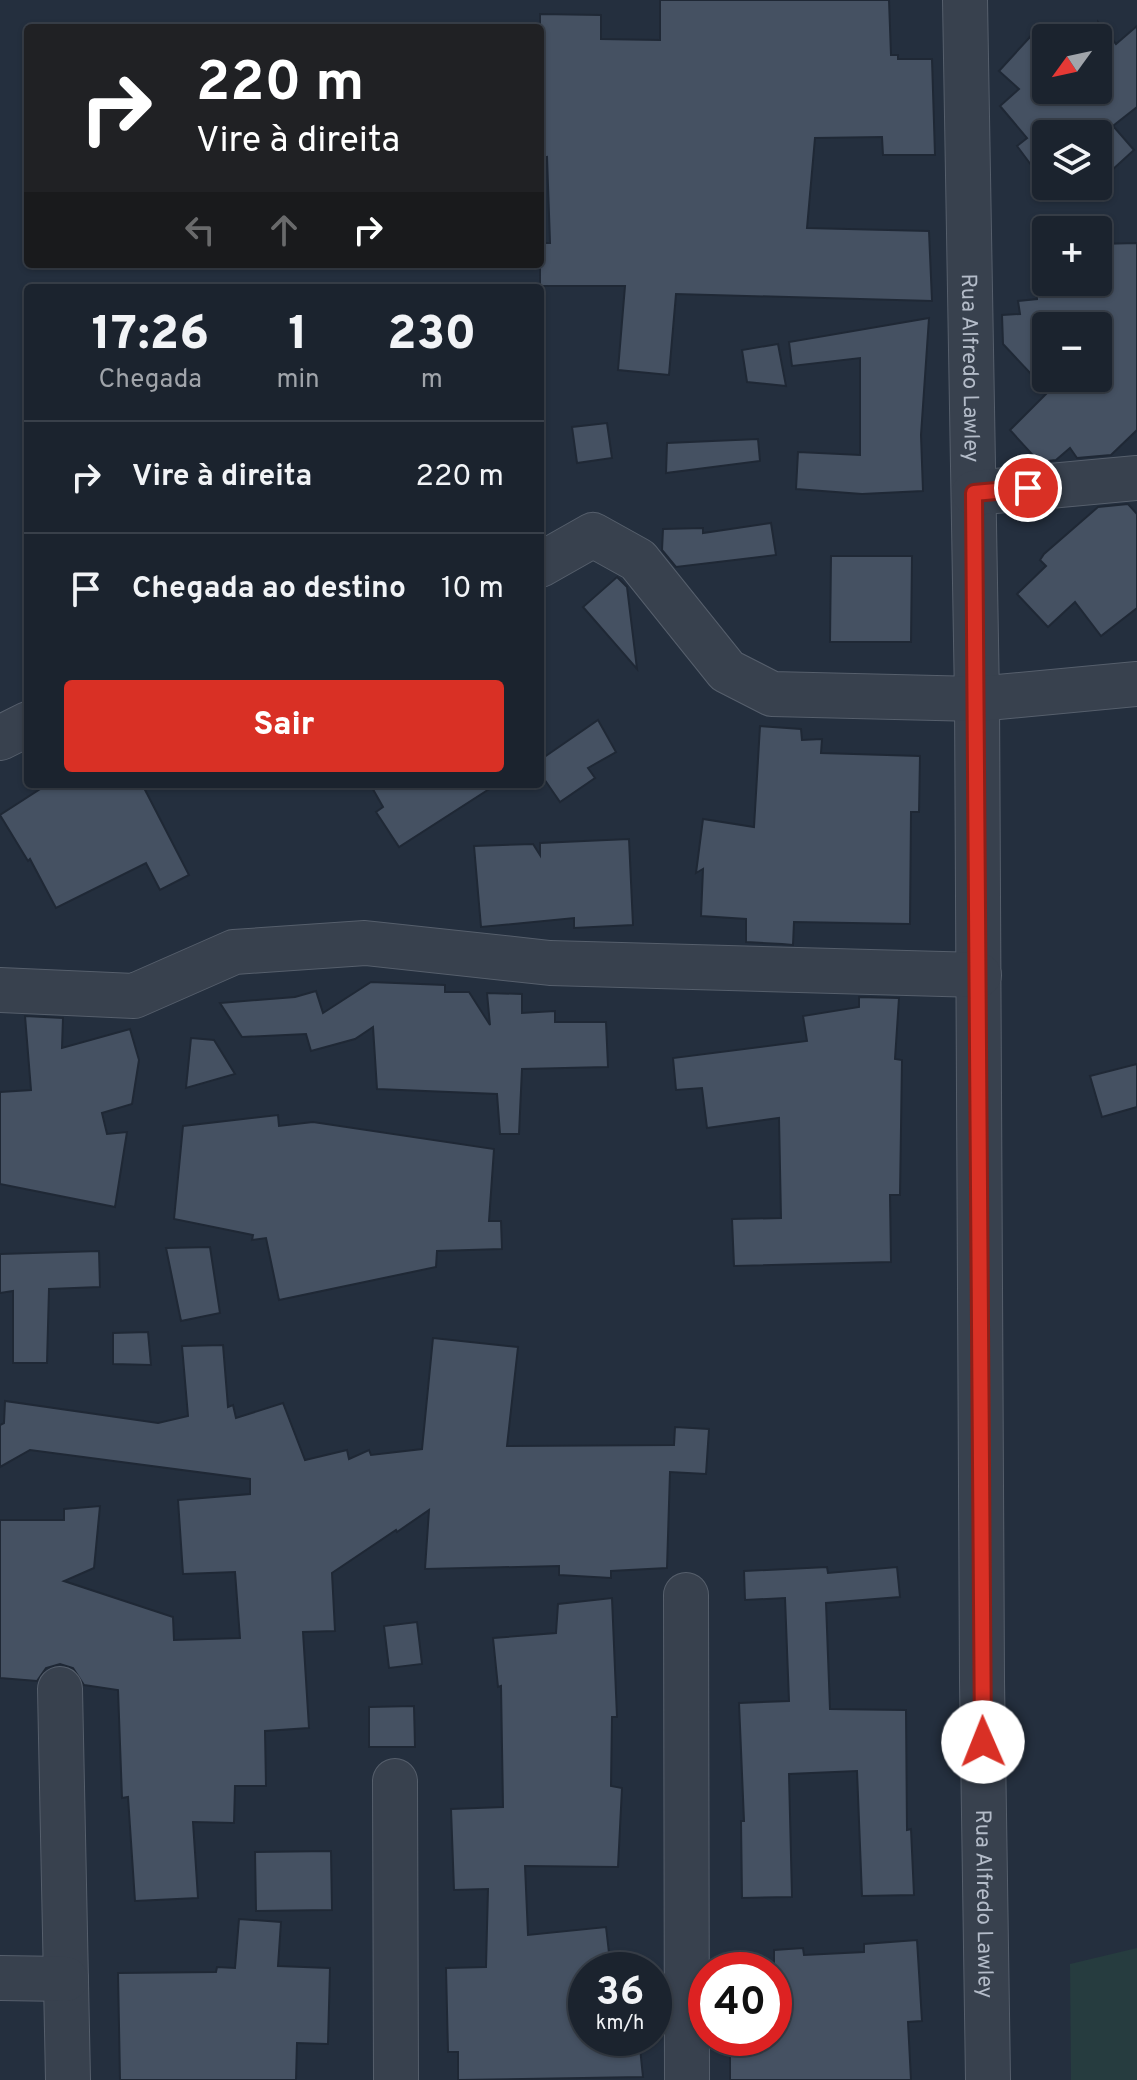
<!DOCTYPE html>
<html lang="pt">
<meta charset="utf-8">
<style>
:root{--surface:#1b232e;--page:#282f3a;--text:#f1f3f6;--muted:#a0a4aa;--line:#39404a;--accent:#d93025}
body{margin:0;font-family:Overpass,sans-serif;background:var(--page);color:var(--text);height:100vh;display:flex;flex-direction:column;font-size:30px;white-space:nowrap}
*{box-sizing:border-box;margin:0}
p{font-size:26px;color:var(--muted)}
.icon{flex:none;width:44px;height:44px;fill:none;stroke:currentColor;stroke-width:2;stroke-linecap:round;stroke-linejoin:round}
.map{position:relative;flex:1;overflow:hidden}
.details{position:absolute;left:24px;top:284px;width:520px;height:504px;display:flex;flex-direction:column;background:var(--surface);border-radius:8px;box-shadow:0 2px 6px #0004,0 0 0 2px var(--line)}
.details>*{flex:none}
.hud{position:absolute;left:24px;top:24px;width:520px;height:244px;border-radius:8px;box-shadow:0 2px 6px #0004,0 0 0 2px var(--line);background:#202124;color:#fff;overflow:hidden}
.needle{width:52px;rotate:237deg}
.controls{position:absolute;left:1032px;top:24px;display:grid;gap:16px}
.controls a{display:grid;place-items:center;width:80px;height:80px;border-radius:8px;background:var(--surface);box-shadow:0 2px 6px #0004,0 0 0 2px var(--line);font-size:40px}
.speed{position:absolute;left:568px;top:1952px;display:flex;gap:16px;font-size:40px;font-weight:700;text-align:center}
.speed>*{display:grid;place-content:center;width:104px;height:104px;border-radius:50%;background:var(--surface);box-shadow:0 2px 6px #0004,0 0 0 2px var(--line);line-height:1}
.speed small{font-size:20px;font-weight:400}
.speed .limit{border:12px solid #d22;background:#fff;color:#111}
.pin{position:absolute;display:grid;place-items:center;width:68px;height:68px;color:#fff;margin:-34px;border:4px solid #fff;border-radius:50%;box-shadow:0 2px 8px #0007}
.me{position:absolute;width:88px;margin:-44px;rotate:359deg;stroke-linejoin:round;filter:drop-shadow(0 0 6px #0008)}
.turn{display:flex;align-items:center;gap:28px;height:168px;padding:0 40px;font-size:36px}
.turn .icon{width:104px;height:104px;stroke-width:2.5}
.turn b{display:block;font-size:56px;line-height:68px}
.lanes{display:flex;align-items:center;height:76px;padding:0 40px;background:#0003;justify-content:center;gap:40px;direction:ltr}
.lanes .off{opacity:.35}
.eta{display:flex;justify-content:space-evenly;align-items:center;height:136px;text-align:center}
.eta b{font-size:48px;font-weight:800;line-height:56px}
.cta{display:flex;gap:16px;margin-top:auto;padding:16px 40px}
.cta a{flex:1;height:92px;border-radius:8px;background:var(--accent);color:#fff;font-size:32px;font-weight:800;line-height:92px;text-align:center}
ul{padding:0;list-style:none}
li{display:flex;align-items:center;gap:24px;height:112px;padding:0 40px;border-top:2px solid var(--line)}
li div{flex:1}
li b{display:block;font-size:30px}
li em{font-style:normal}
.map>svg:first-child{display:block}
.green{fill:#263c3f}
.building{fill:#455162;stroke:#1f2835;stroke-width:2;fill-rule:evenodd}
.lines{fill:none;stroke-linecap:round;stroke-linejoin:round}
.minor-casing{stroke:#565f6c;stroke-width:46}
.minor{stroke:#38414e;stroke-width:44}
.route-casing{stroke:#8d1f18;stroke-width:20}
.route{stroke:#d93025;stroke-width:14}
.labels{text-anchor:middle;stroke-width:6;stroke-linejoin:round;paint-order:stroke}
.street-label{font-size:22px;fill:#b4bcc9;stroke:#1d2633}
</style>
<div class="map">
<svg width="1137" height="2080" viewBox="0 0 1137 2080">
<rect width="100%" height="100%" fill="#242f3e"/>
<!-- green -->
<polygon class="green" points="1137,1948 1137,2080 1071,2080 1070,1964"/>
<!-- building -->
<g class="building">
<polygon points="660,0 889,0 891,55 898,55 898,59 932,59 935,155 883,155 882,137 815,138 807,228 929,231 932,301 676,294 669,375 618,370 625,286 540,286 540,243 550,243 547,157 540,158 540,14 601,15 601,39 660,40"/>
<polygon points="1098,22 1116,44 1137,26 1137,107 1113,126 1134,150 1111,171 1105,164 1098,170 1098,134 1046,134 1046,185 1017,146 1027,138 1000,106 1019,89 999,71 1030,37 1046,52 1046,90 1088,90 1098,99"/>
<polygon points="1047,186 1077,186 1058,200"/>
<path d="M1137,243V430L1111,455L1077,458L1070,448L1056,460L1039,462L1010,430L1048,392L1003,344L1002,315L1020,314L1018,301L1037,299L1035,245H1046V282H1098V244ZM1046,326H1098V378H1046Z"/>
<polygon points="929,318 921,435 923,491 862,494 796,489 798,452 860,455 860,358 792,366 789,342"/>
<polygon points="778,344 786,386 747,382 742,350"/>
<polygon points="607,423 612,458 577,463 572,427"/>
<polygon points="758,439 760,461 666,473 667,443"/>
<polygon points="1128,504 1137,514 1137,608 1101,636 1075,602 1048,627 1017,594 1046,566 1040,560 1044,554 1098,507"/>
<polygon points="771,523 776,555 676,567 662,550 663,529 703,528 703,533"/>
<polygon points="831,556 912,556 911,642 830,642"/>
<polygon points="617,577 627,587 637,669 583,607"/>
<polygon points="598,720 616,752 588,768 595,778 560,802 540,773 540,760"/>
<polygon points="760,726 801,729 802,740 822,739 821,753 920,756 919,812 911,812 910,924 794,922 793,945 782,944 746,942 746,919 701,916 703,869 696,873 703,819 754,827"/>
<polygon points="48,784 142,784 189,875 160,890 146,863 56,908 30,859 28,861 0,815"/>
<polygon points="370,784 497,784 399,847 376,812 383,807"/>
<polygon points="629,839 633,925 574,928 574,918 481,927 474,846 533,844 540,855 540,843"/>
<polygon points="371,982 445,985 445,992 469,992 490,1025 487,993 522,994 522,1013 555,1011 555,1022 606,1022 608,1067 522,1069 519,1134 500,1134 497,1094 377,1089 373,1027 355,1039 311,1051 306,1034 242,1037 220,1003 295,997 316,991 323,1013"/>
<polygon points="859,997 899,998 895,1059 902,1060 900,1195 890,1195 891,1262 734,1266 732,1219 781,1218 779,1118 707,1128 702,1088 676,1090 673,1058 807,1041 803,1016 859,1007"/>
<polygon points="25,1016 63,1018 62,1048 130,1029 139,1060 132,1104 102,1113 107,1134 127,1132 115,1207 0,1184 0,1092 31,1090"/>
<polygon points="191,1038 214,1040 235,1074 186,1088"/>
<polygon points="1137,1064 1137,1107 1102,1117 1090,1076"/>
<polygon points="278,1115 279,1126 313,1122 494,1149 489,1221 501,1221 502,1249 437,1251 436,1267 279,1300 266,1238 252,1240 253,1235 174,1219 183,1126"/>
<polygon points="210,1247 220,1313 181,1321 166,1248"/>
<polygon points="99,1251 100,1287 49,1289 47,1363 13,1363 13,1291 0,1293 0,1254"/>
<polygon points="148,1332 151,1365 113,1364 113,1333"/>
<polygon points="433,1338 518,1347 507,1446 674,1445 675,1427 709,1429 706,1474 670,1472 667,1568 611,1571 611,1578 559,1575 559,1566 425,1569 429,1510 397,1532 396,1530 332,1573 335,1631 303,1632 309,1728 265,1731 266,1786 235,1786 234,1823 193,1822 198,1898 135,1901 128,1797 122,1798 118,1690 84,1685 73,1668 60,1664 46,1668 37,1681 0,1678 0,1520 64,1520 64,1509 100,1506 94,1568 64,1581 173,1617 174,1640 240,1638 235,1572 183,1574 178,1500 250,1494 250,1479 30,1450 0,1467 0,1425 4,1423 5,1401 158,1423 188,1416 182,1346 223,1345 228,1407 233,1405 236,1418 283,1403 305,1460 347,1450 349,1459 369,1450 371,1455 422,1449"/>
<polygon points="827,1567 828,1573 897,1567 900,1597 826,1603 830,1709 906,1710 907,1830 911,1829 914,1895 862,1896 857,1771 789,1774 792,1897 742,1898 741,1821 744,1821 739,1703 789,1701 785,1598 745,1600 744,1571"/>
<polygon points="612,1598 617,1717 612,1717 611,1786 622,1788 618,1867 525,1866 528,1935 606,1927 611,1970 586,1970 586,2038 639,2038 643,2077 458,2080 458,2052 448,2052 446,1968 486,1967 488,1889 454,1890 451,1809 503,1807 501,1686 498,1687 493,1638 556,1633 558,1604"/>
<polygon points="417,1622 422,1664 389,1668 384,1626"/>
<polygon points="414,1706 415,1747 369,1747 369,1707"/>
<polygon points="331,1851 332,1910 256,1911 255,1852"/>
<polygon points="239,1919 281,1922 278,1966 330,1968 328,2044 297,2043 296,2080 120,2080 118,1973 216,1972 217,1967 235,1968"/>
<polygon points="917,1940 922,2021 908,2022 911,2080 730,2080 730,2038 774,2038 774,1950 803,1948 804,1955 864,1952 864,1944"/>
</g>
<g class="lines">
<defs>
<g id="minor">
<path id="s1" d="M965,0L977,699L982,1681L988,2080"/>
<polyline points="974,493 1137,478"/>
<polyline points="540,565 593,535 638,560 727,671 772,694 977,699 1137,684"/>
<polyline points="0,738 28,724"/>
<polyline points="0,990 134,996 234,952 365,943 550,963 979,975"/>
<polyline points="686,1595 687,2080"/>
<polyline points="60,1689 68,2080"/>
<polyline points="395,1781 396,2080"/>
<polyline points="0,1978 66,1979"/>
</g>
</defs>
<!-- minor casing -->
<use href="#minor" class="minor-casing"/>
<!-- minor -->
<use href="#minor" class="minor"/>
</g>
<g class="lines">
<defs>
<polyline id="route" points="983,1742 974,493 1028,488"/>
</defs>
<!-- route casing -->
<use href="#route" class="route-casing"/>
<!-- route -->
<use href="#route" class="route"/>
</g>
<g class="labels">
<!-- street labels -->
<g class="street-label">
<text dy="8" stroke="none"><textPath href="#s1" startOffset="368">Rua Alfredo Lawley</textPath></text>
<text dy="8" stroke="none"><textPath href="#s1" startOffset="1904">Rua Alfredo Lawley</textPath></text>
</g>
</g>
</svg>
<div class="controls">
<a><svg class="needle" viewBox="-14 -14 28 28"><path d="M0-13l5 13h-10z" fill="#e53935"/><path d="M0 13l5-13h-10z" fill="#a0a4aa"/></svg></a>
<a><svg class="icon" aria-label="layers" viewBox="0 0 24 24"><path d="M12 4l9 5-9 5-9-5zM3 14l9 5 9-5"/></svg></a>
<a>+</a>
<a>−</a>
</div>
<div class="speed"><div>36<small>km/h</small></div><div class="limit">40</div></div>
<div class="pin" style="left:1028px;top:488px;background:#d93025"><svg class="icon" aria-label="arrive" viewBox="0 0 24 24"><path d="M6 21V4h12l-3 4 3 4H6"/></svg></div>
<svg class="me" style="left:983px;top:1742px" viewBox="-20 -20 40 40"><circle r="19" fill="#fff"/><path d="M0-13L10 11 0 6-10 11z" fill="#d93025"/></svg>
<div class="hud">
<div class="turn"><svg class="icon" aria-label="right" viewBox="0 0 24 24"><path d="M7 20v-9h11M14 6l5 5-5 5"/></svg><div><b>220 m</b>Vire à direita</div></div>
<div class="lanes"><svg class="icon off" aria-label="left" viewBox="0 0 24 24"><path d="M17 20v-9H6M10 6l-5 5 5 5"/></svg><svg class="icon off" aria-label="ahead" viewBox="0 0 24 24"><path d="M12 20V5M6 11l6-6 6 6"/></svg><svg class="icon" aria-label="right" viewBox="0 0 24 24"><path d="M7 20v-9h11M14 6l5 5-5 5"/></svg></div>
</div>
<section class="details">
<div class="eta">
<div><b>17:26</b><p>Chegada</p></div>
<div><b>1</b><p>min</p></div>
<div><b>230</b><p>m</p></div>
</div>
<ul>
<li><svg class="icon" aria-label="right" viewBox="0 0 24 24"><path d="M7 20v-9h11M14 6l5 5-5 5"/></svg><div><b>Vire à direita</b></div><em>220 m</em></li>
<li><svg class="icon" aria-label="arrive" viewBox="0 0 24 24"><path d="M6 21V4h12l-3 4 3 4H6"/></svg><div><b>Chegada ao destino</b></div><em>10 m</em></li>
</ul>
<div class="cta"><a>Sair</a></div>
</section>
</div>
